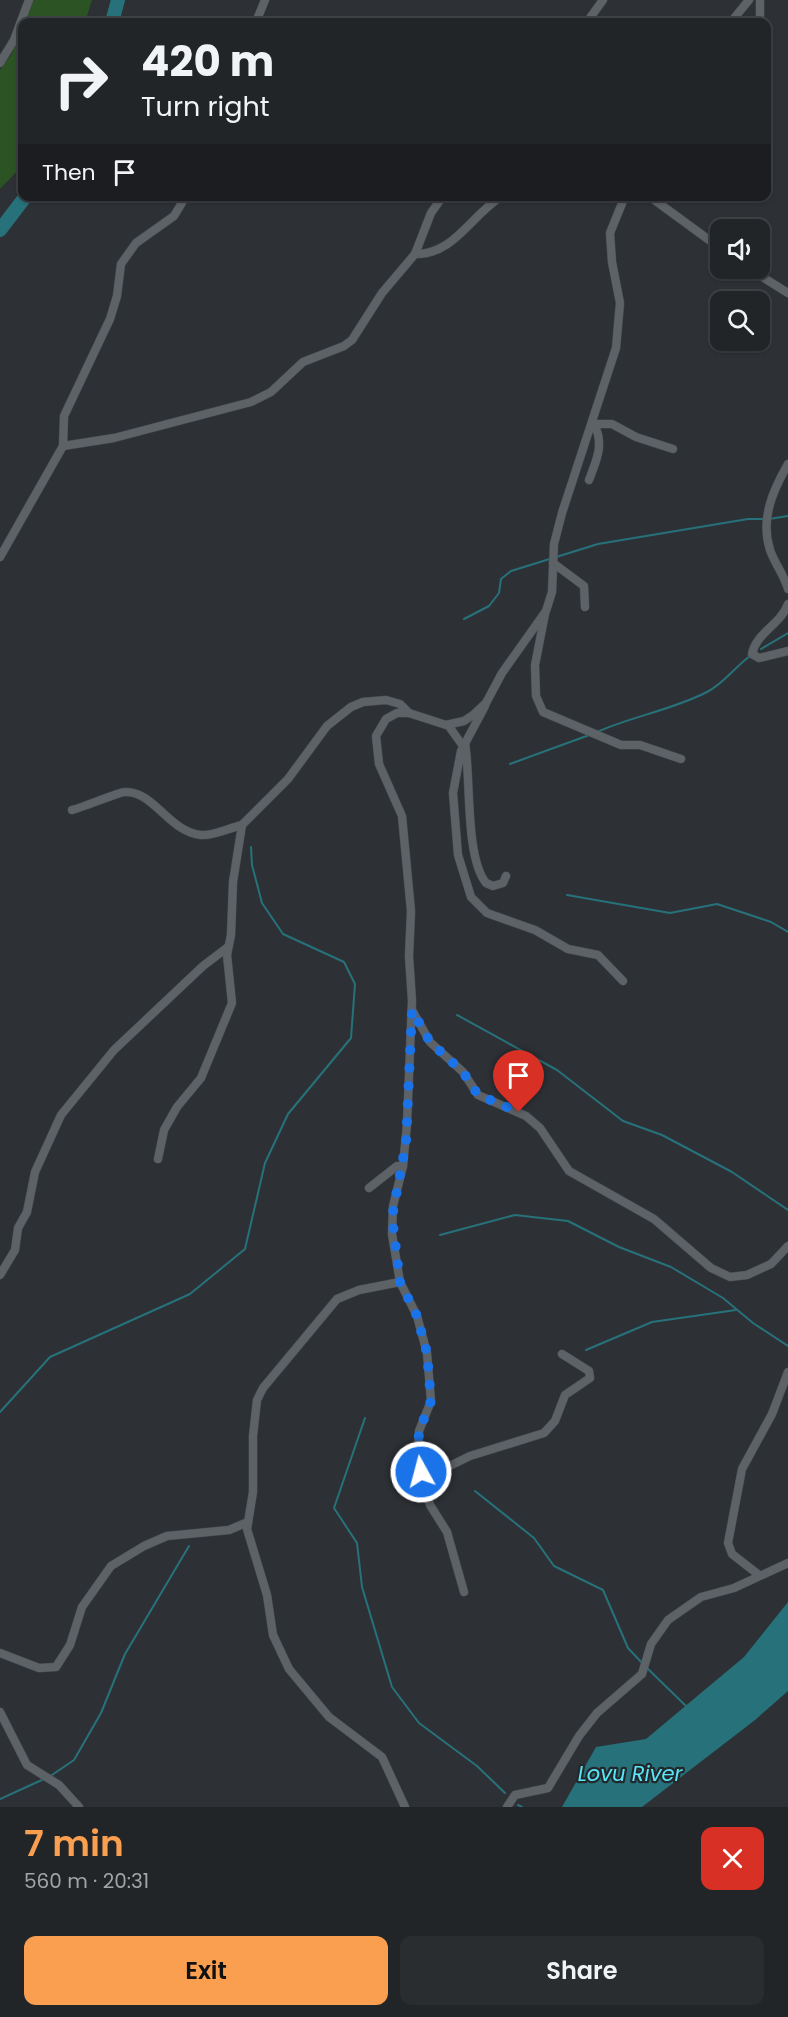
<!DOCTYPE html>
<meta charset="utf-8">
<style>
:root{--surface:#222528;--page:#2a2d30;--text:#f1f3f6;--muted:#a2a5a8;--line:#3f4245;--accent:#fa9f4f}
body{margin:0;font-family:Poppins,sans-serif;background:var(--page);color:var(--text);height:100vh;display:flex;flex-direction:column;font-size:22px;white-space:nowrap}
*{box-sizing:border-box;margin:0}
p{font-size:20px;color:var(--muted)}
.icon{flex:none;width:33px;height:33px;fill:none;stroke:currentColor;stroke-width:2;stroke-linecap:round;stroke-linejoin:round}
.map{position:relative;height:1807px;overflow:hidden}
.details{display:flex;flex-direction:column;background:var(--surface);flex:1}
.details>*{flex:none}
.guide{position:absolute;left:18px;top:18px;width:753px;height:183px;border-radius:12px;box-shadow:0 2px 4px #0004,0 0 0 2px var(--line);background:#222528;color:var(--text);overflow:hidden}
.buttons{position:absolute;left:710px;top:219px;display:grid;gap:12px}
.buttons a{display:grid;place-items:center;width:60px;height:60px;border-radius:12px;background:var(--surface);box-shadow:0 2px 4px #0004,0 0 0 2px var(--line);font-size:30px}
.pin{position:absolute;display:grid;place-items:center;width:51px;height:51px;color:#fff;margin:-62px -26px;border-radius:50% 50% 50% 0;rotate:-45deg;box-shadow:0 0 6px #0007}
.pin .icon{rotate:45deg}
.me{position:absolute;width:66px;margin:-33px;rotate:353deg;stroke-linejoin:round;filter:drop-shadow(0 0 4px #0008)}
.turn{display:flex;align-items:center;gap:21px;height:126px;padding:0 24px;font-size:27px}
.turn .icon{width:78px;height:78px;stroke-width:2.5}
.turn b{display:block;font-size:42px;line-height:51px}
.then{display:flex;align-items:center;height:57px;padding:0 24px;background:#0003;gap:12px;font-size:22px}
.round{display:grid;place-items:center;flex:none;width:63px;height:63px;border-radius:12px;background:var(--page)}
.overview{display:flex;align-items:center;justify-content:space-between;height:102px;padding:0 24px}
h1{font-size:36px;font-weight:600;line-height:45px;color:var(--accent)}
.primary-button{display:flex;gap:12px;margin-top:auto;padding:12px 24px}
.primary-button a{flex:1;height:69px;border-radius:12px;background:var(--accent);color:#111;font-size:24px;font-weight:600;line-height:69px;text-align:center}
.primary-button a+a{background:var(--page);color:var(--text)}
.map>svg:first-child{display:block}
.green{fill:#2b5323}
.water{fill:#27727a}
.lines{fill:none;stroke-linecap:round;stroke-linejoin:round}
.stream{stroke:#27727a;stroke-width:2}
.river{stroke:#27727a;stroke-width:14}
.minor-casing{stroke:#484c51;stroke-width:9}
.minor{stroke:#5d6267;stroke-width:8}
.route{stroke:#1a73e8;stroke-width:10;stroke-dasharray:0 18}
.labels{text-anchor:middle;stroke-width:4.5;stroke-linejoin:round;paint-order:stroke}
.water-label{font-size:21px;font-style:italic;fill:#5ae6f7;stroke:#23282c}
</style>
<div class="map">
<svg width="788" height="1807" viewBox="0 0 788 1807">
<rect width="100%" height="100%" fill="#2d3136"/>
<!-- green -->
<g class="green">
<polygon points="32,0 92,0 85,22 26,22"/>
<polygon points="22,30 22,166 0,189 0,70 11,55"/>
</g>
<!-- water -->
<polygon class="water" points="788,1602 788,1691 755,1720 642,1807 562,1807 596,1747 646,1739 744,1657"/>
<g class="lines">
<!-- stream -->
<g class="stream">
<polyline points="769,519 788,516"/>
<polyline points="464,619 489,606 499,593 501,579 511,571 598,544 748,519 764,519"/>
<polyline points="761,649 788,633"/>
<path d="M597,732C633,716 672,710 707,692C723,684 735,667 750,656"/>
<polyline points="510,764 592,734"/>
<polyline points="567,895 670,913 717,904 771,922 788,932"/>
<polyline points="457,1015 557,1070 623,1121 662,1135 732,1172 788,1210"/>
<polyline points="440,1235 515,1215 568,1221 619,1247 671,1267 723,1298 753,1323 788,1346"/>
<polyline points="586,1350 652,1322 736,1310"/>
<polyline points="0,1412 50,1357 190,1294 245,1249 265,1163 288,1114 351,1038 355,984 344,962 283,934 262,903 252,865 251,847"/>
<polyline points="365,1418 334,1508 357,1543 362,1587 392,1687 419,1723 477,1766 505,1793"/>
<polyline points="475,1491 534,1538 554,1566 603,1590 628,1648 643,1664"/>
<polyline points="647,1668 688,1708"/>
<polyline points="49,1777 74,1760 101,1713 125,1654 189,1546"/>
<polyline points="0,1799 44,1779"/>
<polyline points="518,1805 522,1807"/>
</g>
<!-- river -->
<g class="river">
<polyline points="112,22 118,0"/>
<polyline points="0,230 26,196"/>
</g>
<defs>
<g id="minor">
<polyline points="760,0 760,22"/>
<polyline points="256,22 265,0"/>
<polyline points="587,22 603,0"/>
<polyline points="731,22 749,0"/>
<polyline points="0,63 14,40 29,0"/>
<polyline points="649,196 720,248"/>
<path d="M415,254C454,255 471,215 502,196"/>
<polyline points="748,268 788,293"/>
<polyline points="594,424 612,424 636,437 673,449"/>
<polyline points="63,446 114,438 251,402 271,392 303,362 344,346 352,340 382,293 415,254 431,213 443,196"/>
<path d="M788,464C773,490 760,519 770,550C775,564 784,575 788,589"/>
<path d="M589,480C597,459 605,443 593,422"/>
<polyline points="0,557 63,446 64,416 110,319 117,296 121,264 136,243 174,216 186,196"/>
<polyline points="553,563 584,586 585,607"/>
<path d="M788,604C781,624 756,633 752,654L759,658L788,651"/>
<polyline points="545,614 535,665 536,696 543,712 621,745 640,745 681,759"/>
<polyline points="485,706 461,751 453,793 458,855 471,897 487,913 535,930 568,949 598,955 623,981"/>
<polyline points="448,725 463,746"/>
<path d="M465,743C471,778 465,857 486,883L493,886L503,883L506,876"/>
<path d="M72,810C84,807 119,792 125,792C154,791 169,832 201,835C214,836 229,828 242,825"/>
<polyline points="412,1010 430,1042 463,1072 478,1095 526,1116 540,1128 569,1171 654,1219 711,1268 730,1277 747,1275 771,1264 788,1246"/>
<polyline points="158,1159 164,1130 177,1107 201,1078 232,1003 227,955 231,935 233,882 242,825 288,779 327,726 351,707 363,702 386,700 400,704 409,713"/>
<polyline points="369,1188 397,1166 403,1166"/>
<polyline points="0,1275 15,1250 18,1228 27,1212 35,1172 61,1115 114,1050 203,966 228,947"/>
<polyline points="400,1282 359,1290 337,1299 263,1388 257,1400 253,1436 253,1492 247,1529 267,1595 273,1635 289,1669 329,1717 382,1757 405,1807"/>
<polyline points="423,1479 470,1456 544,1433 555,1421 565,1395 590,1378 589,1371 562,1354"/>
<polyline points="759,1575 732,1554 728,1543 742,1469 772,1414 788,1372"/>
<polyline points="464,1592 447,1532 430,1505 421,1472 418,1455 419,1431 431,1401 427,1353 417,1316 400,1282 392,1234 393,1206 403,1166 407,1124 412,1001 409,956 411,911 402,816 379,764 376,736 386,719 397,713 409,713 446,725 464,721 473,715 486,703 502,673 546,611 552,592 554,544 562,513 616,348 620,303 612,262 610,233 625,196"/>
<polyline points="0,1653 39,1668 56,1667 70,1645 82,1607 111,1566 144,1546 167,1536 229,1530 248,1522"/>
<polyline points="0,1712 27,1765 59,1785 79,1807"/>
<polyline points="507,1807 515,1795 548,1788 579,1736 597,1713 642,1674 651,1644 668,1620 701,1597 734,1588 788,1563"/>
</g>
</defs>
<!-- minor casing -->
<use href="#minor" class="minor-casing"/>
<!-- minor -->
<use href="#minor" class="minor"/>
</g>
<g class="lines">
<!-- route -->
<polyline class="route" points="421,1472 418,1455 419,1431 431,1401 427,1353 417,1316 400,1282 392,1217 406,1143 412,1010 430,1042 463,1072 478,1095 519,1112"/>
</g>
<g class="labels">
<!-- water labels -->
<g class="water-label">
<text x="630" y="1781">Lovu River</text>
</g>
</g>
</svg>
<div class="buttons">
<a><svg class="icon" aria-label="sound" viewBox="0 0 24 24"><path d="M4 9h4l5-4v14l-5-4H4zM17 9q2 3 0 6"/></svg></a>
<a><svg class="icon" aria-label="search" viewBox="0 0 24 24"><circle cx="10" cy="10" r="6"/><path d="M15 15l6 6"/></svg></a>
</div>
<div class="pin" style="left:519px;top:1112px;background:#d93025"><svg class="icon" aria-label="arrive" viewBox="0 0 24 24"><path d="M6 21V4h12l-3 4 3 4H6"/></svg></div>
<svg class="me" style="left:421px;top:1472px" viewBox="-20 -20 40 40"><circle r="17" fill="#1a73e8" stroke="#fff" stroke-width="3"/><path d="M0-11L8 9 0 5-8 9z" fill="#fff"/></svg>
<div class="guide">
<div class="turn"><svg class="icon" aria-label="right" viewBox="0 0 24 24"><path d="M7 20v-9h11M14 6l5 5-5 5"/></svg><div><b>420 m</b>Turn right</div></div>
<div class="then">Then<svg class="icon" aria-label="arrive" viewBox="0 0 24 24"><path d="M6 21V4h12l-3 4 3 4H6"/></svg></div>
</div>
</div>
<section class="details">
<div class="overview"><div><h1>7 min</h1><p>560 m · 20:31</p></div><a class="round" style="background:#d93025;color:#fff"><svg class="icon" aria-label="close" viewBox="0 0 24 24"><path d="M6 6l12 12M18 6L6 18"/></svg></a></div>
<div class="primary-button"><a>Exit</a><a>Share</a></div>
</section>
